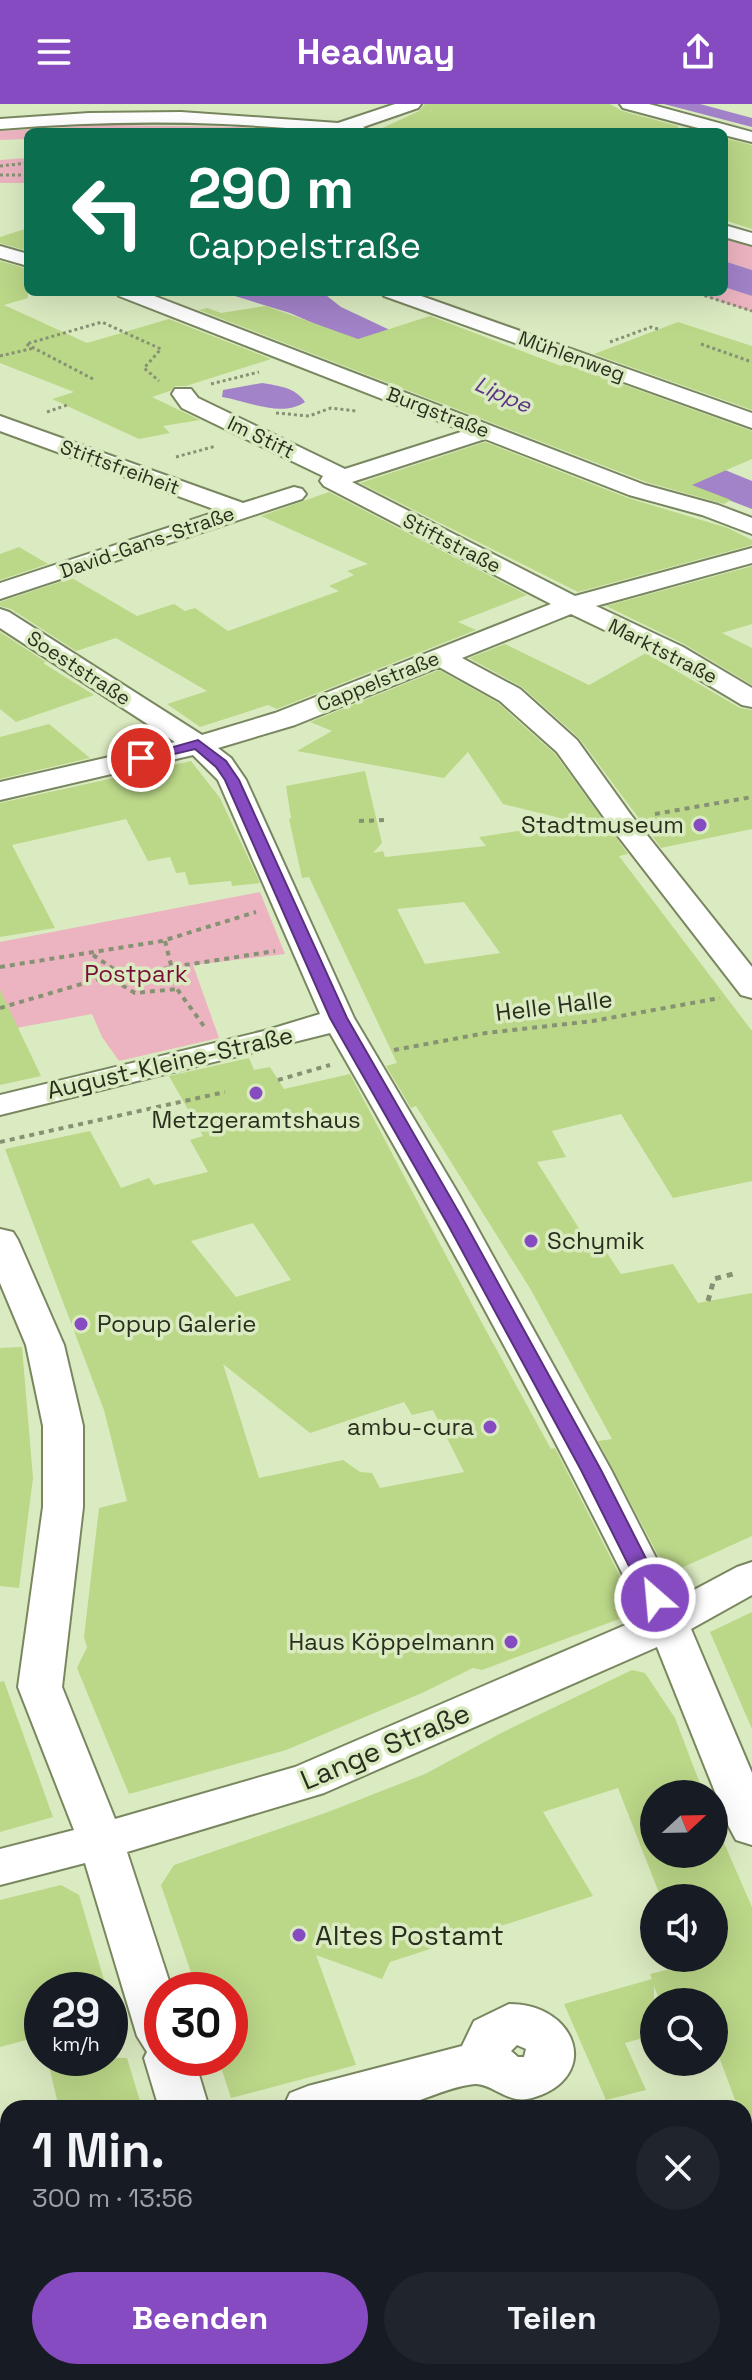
<!DOCTYPE html>
<html lang="de">
<meta charset="utf-8">
<style>
:root{--surface:#171b24;--page:#20242c;--text:#f1f3f6;--muted:#9ea1a6;--accent:#874bc1}
body{margin:0;font-family:"Space Grotesk",sans-serif;background:var(--page);color:var(--text);height:100vh;display:flex;flex-direction:column;font-size:30px;white-space:nowrap}
*{box-sizing:border-box;margin:0}
p{font-size:26px;color:var(--muted)}
.icon{flex:none;width:44px;height:44px;fill:none;stroke:currentColor;stroke-width:2;stroke-linecap:round;stroke-linejoin:round}
.map{position:relative;flex:1;overflow:hidden}
.panel{position:absolute;left:0px;top:1996px;width:752px;height:280px;display:flex;flex-direction:column;background:var(--surface);border-radius:24px 24px 0 0;box-shadow:0 8px 32px #0002}
.panel>*{flex:none}
.banner{position:absolute;left:24px;top:24px;width:704px;height:168px;border-radius:12px;box-shadow:0 8px 32px #0002;background:#0b6e4f;color:#fff;overflow:hidden}
.needle{width:52px;rotate:68deg}
.buttons{position:absolute;left:640px;top:1676px;display:grid;gap:16px}
.buttons a{display:grid;place-items:center;width:88px;height:88px;border-radius:50%;background:var(--surface);box-shadow:0 8px 32px #0002;font-size:40px}
.speed{position:absolute;left:24px;top:1868px;display:flex;gap:16px;font-size:40px;font-weight:700;text-align:center}
.speed>*{display:grid;place-content:center;width:104px;height:104px;border-radius:50%;background:var(--surface);box-shadow:0 8px 32px #0002;line-height:1}
.speed small{font-size:20px;font-weight:400}
.speed .limit{border:12px solid #d22;background:#fff;color:#111}
.pin{position:absolute;display:grid;place-items:center;width:68px;height:68px;color:#fff;margin:-34px;border:4px solid #fff;border-radius:50%;box-shadow:0 2px 8px #0007}
.me{position:absolute;width:88px;margin:-44px;rotate:333deg;stroke-linejoin:round;filter:drop-shadow(0 0 6px #0008)}
.turn{display:flex;align-items:center;gap:28px;height:168px;padding:0 32px;font-size:36px}
.turn .icon{width:104px;height:104px;stroke-width:2.5}
.turn b{display:block;font-size:56px;line-height:68px}
.round{display:grid;place-items:center;flex:none;width:84px;height:84px;border-radius:42px;background:var(--page)}
.head{display:flex;align-items:center;justify-content:space-between;height:136px;padding:0 32px}
h1{font-size:48px;font-weight:600;line-height:60px}
.action{display:flex;gap:16px;margin-top:auto;padding:16px 32px}
.action a{flex:1;height:92px;border-radius:48px;background:var(--accent);color:#fff;font-size:32px;font-weight:600;line-height:92px;text-align:center}
.action a+a{background:var(--page);color:var(--text)}
header{display:flex;justify-content:space-between;align-items:center;height:104px;padding:0 32px;background:var(--accent);color:#fff;font-size:36px;font-weight:600}
.map>svg:first-child{display:block}
.green{fill:#ecb4c0}
.water{fill:#a282c8}
.building{fill:#bbd788;fill-rule:evenodd}
.lines{fill:none;stroke-linecap:round;stroke-linejoin:round}
.minor-casing{stroke:#798760;stroke-width:4}
.path-far2{stroke:#879274;stroke-width:3;stroke-dasharray:3 3;stroke-linecap:butt}
.path-far1{stroke:#879274;stroke-width:4;stroke-dasharray:5 5;stroke-linecap:butt}
.path{stroke:#879274;stroke-width:5;stroke-dasharray:6 6;stroke-linecap:butt}
.minor{fill:#fff;fill-rule:evenodd}
.route{fill:#874bc1;stroke:#58317d;stroke-width:2}
.poi-dot{fill:#874bc1;stroke:#dbebc1;stroke-width:3}
.labels{text-anchor:middle;stroke-width:7;stroke-linejoin:round;paint-order:stroke}
.far-street-label{font-size:20px;fill:#292f1e;stroke:#dbebc1}
.far-water-label{font-size:22px;font-style:italic;fill:#5e3387;stroke:#dbebc1}
.poi-label{font-size:24px;fill:#292f1e;stroke:#dbebc1;text-anchor:end}
.park-label{font-size:24px;fill:#771038;stroke:#dbebc1}
.street-label{font-size:24px;fill:#292f1e;stroke:#dbebc1}
.near-street-label{font-size:28px;fill:#292f1e;stroke:#dbebc1}
.near-poi-label{font-size:28px;fill:#292f1e;stroke:#dbebc1;text-anchor:start}
</style>
<header><svg class="icon" aria-label="menu" viewBox="0 0 24 24"><path d="M4 6h16M4 12h16M4 18h16"/></svg>Headway<svg class="icon" aria-label="share" viewBox="0 0 24 24"><path d="M12 15V3M7 8l5-5 5 5M5 13v7h14v-7"/></svg></header>
<div class="map">
<svg width="752" height="2276" viewBox="0 0 752 2276">
<rect width="100%" height="100%" fill="#dbebc1"/>
<!-- green -->
<g class="green">
<polygon points="103,21 238,23 306,28 28,28 28,35 0,36 0,27"/>
<polygon points="28,54 28,79 0,79 0,56"/>
<polygon points="724,134 752,143 752,166 724,157"/>
<polygon points="724,183 752,192 752,208 692,188 724,188"/>
<polygon points="260,788 285,850 193,861 219,934 119,957 102,933 92,910 0,927 0,838"/>
</g>
<!-- water -->
<g class="water">
<polygon points="664,0 700,0 752,14 752,23"/>
<polygon points="724,157 752,166 752,192 724,183"/>
<polygon points="222,188 322,188 341,203 443,251 752,377 752,405 635,360 290,209"/>
<path d="M262,279C279,282 295,283 305,298C281,314 248,297 222,293L223,286Z"/>
</g>
<!-- building -->
<g class="building">
<polygon points="425,0 610,0 622,7 678,22 677,28 374,28 419,7"/>
<polygon points="724,34 752,41 752,125 724,116"/>
<polygon points="28,124 28,147 0,139 0,133"/>
<polygon points="0,157 28,165 28,194 4,201 87,239 169,215 271,255 186,282 175,282 170,287 152,293 200,316 163,322 170,329 139,335 52,295 74,288 0,259"/>
<polygon points="266,202 358,235 430,212 561,262 566,260 752,327 752,355 692,381 731,396 724,400 646,378 199,206 207,204 221,209"/>
<polygon points="678,218 752,242 752,306 594,250"/>
<polygon points="485,338 628,394 728,424 752,436 752,441 578,488 360,379"/>
<polygon points="329,388 527,491 458,518 476,526 277,605 268,601 200,623 167,600 207,587 116,534 76,547 11,505 0,502 0,498 72,474 137,512 174,500 185,507 195,504 228,527 339,487 329,482 354,471 347,467 368,460 261,412"/>
<polygon points="19,443 48,460 0,476 0,450"/>
<polygon points="752,462 752,520 722,529 752,544 752,581 684,540 606,502"/>
<polygon points="0,528 46,558 43,559 94,591 16,618 0,605"/>
<polygon points="505,540 589,581 646,549 740,604 752,606 752,725 661,744 579,634 522,583 469,554"/>
<path d="M439,566L498,599L555,650L628,750L619,752L752,927V1077L673,1094L621,1010L552,1027L566,1053L537,1058L587,1137L597,1134L621,1170L673,1160L698,1199L752,1189V1432L668,1470L598,1337L612,1335L531,1186L416,1002L411,1004L386,962L397,959L309,773L302,774L289,715L291,714L286,682L365,667L382,739L373,749L383,747L385,753L486,742L479,733L576,718L503,700L468,648L444,674L297,647L332,627L310,618ZM464,798L500,849L425,860L397,805Z"/>
<polygon points="49,620 90,654 0,675 0,633"/>
<polygon points="191,657 220,694 260,779 232,782 231,777 189,781 185,768 176,769 170,753 148,757 126,715 12,741 55,824 0,833 0,699"/>
<polygon points="0,886 41,972 0,981"/>
<path d="M249,954L254,966L270,963L284,985L350,970L476,1208L551,1345L555,1344L628,1488L623,1490L638,1508L482,1566L473,1564L422,1589L286,1646L129,1690L77,1564L87,1543L84,1533L99,1404L127,1397L104,1306L5,1045L90,1027L121,1084L149,1074L154,1081L208,1068L190,1036L203,1032L169,972ZM253,1119L291,1176L236,1193L191,1137ZM223,1260L310,1329L404,1298L412,1311L433,1306L464,1368L380,1384L372,1369L360,1368L343,1356L259,1374Z"/>
<polygon points="22,1243 33,1374 19,1484 0,1482 0,1244"/>
<polygon points="752,1508 752,1625 710,1528"/>
<polygon points="632,1566 645,1569 675,1614 704,1690 654,1690 654,1750 714,1750 714,1716 752,1803 752,2032 749,2033 744,2020 744,2004 738,2004 714,1939 714,1898 660,1898 654,1882 654,1931 625,1939 646,1986 606,1996 564,1900 652,1875 650,1870 714,1854 714,1794 661,1794 618,1684 543,1708 593,1792 390,1858 382,1875 316,1851 356,1961 231,1994 218,1954 230,1954 230,1886 197,1886 161,1781 174,1761 328,1708 425,1670 503,1628"/>
<polygon points="4,1577 53,1713 0,1728 0,1578"/>
<polygon points="61,1781 79,1791 107,1886 42,1886 42,1932 0,1943 0,1796"/>
<polygon points="47,1954 127,1954 142,2004 59,2004"/>
</g>
<g class="lines">
<defs>
<g id="minor">
<path d="M395,0H421L418,4L363,23L371,28C321,28 272,22 223,20C148,17 74,19 0,25V15L89,9L181,8L338,19Z"/>
<polygon points="620,0 649,0 752,28 752,38 724,31 724,28 713,28 623,4"/>
<polygon points="724,121 752,129 752,141 724,133"/>
<polygon points="0,142 28,150 28,162 0,154"/>
<path d="M116,188H144L645,381L718,401L752,414V430L702,411L629,391L485,335L352,378L575,492L752,444V459L596,502L683,543L752,584V603L742,601L665,555L571,510L462,554L520,585L577,636L631,711L752,863V894L741,891L611,723L557,648L500,597L439,563L295,621L218,644L231,654L246,676L354,914L459,1091L611,1366L677,1495L737,1463L752,1458V1491L691,1525L752,1669V1741L736,1736L729,1723L657,1543L324,1689L127,1748L172,1886H162V1954H194L209,2004H159L144,1954L147,1948L137,1932L85,1759L0,1781V1745L74,1726L18,1583L43,1403V1322L26,1241L0,1179V1125L13,1128L18,1136L64,1241L83,1322V1403L62,1583L115,1715L295,1663L644,1513C546,1314 440,1120 330,929L0,1011V991L264,927L320,910L218,676L193,651L0,696V678L175,638L0,524V505L9,508L202,631L275,609L551,500L324,382L320,377L323,372L182,304L172,290L175,285H191L198,294L345,365L464,327L119,192Z"/>
<polygon points="381,188 410,188 752,309 752,324 384,192"/>
<polygon points="0,312 243,399 294,383 302,385 306,390 302,395 0,495 0,479 219,407 0,327"/>
<path d="M509,1900C578,1900 602,1974 532,1994C508,2001 492,1979 475,1980C445,1983 417,2001 387,2004C353,2008 317,2004 283,2004L290,1989L308,1982L462,1942L474,1917ZM517,1941L526,1945L524,1953H518L511,1947Z"/>
<polygon points="225,2268 279,2268 281,2276 227,2276"/>
</g>
</defs>
<!-- minor casing -->
<use href="#minor" class="minor-casing"/>
<!-- path-far2 -->
<g class="path-far2">
<polyline points="0,62 28,59"/>
<polyline points="0,71 28,71"/>
<polyline points="693,188 752,207"/>
<polyline points="610,238 651,223 658,225"/>
<polyline points="701,240 752,258"/>
<polyline points="0,252 34,244"/>
<polyline points="93,275 26,240 102,218 161,245 144,264 159,277"/>
<polyline points="211,280 259,268"/>
<polyline points="47,308 67,301"/>
<polyline points="276,309 309,312 331,304 356,307"/>
<polyline points="176,353 216,342"/>
</g>
<!-- path-far1 -->
<g class="path-far1">
<polyline points="655,710 752,693"/>
<polyline points="359,717 387,716"/>
<polyline points="165,837 177,885 206,925"/>
<polyline points="93,851 118,868"/>
<polyline points="0,863 162,837 256,808"/>
<polyline points="105,871 135,889 177,885"/>
<polyline points="0,904 102,874 275,847"/>
<polyline points="394,946 486,929 593,917 720,894"/>
<polyline points="278,976 330,961"/>
<polyline points="0,1038 225,988"/>
</g>
<!-- path -->
<polyline class="path" points="708,1197 714,1175 733,1170"/>
<!-- minor -->
<use href="#minor" class="minor"/>
</g>
<!-- route -->
<polygon class="route" points="198,636 226,657 239,676 347,914 465,1119 601,1366 666,1494 663,1499 648,1499 645,1494 581,1366 447,1119 330,914 225,676 216,663 195,645 141,658 134,654"/>
<!-- markers -->
<g class="poi-dot">
<circle cx="700" cy="721" r="8"/>
<circle cx="256" cy="989" r="8"/>
<circle cx="531" cy="1137" r="8"/>
<circle cx="81" cy="1220" r="8"/>
<circle cx="490" cy="1323" r="8"/>
<circle cx="511" cy="1538" r="8"/>
<circle cx="299" cy="1831" r="8"/>
</g>
<g class="labels">
<!-- far-street labels -->
<g class="far-street-label">
<text transform="translate(572 252) rotate(20)" y="7">Mühlenweg</text>
<text transform="translate(438 308) rotate(21)" y="7">Burgstraße</text>
<text transform="translate(261 333) rotate(26)" y="7">Im Stift</text>
<text transform="translate(120 363) rotate(20)" y="7">Stiftsfreiheit</text>
<text transform="translate(147 438) rotate(-19)" y="7">David-Gans-Straße</text>
<text transform="translate(452 439) rotate(27)" y="7">Stiftstraße</text>
<text transform="translate(663 547) rotate(27)" y="7">Marktstraße</text>
<text transform="translate(79 564) rotate(33)" y="7">Soeststraße</text>
<text transform="translate(378 577) rotate(-22)" y="7">Cappelstraße</text>
</g>
<!-- far-water labels -->
<g class="far-water-label">
<text transform="translate(503 290) rotate(24)" y="8">Lippe</text>
</g>
<!-- poi labels -->
<g class="poi-label">
<text x="684" y="729">Stadtmuseum</text>
<text x="256" y="1024" text-anchor="middle">Metzgeramtshaus</text>
<text x="547" y="1145" text-anchor="start">Schymik</text>
<text x="97" y="1228" text-anchor="start">Popup Galerie</text>
<text x="474" y="1331">ambu-cura</text>
<text x="495" y="1546">Haus Köppelmann</text>
</g>
<!-- park labels -->
<g class="park-label">
<text x="136" y="878">Postpark</text>
</g>
<!-- street labels -->
<g class="street-label">
<text transform="translate(554 902) rotate(-7)" y="8">Helle Halle</text>
<text transform="translate(170 959) rotate(-13)" y="8">August-Kleine-Straße</text>
</g>
<!-- near-street labels -->
<g class="near-street-label">
<text transform="translate(385 1642) rotate(-23)" y="10">Lange Straße</text>
</g>
<!-- near-poi labels -->
<g class="near-poi-label">
<text x="315" y="1841">Altes Postamt</text>
</g>
</g>
</svg>
<div class="buttons">
<a><svg class="needle" viewBox="-14 -14 28 28"><path d="M0-13l5 13h-10z" fill="#e53935"/><path d="M0 13l5-13h-10z" fill="#9ea1a6"/></svg></a>
<a><svg class="icon" aria-label="sound" viewBox="0 0 24 24"><path d="M4 9h4l5-4v14l-5-4H4zM17 9q2 3 0 6"/></svg></a>
<a><svg class="icon" aria-label="search" viewBox="0 0 24 24"><circle cx="10" cy="10" r="6"/><path d="M15 15l6 6"/></svg></a>
</div>
<div class="speed"><div>29<small>km/h</small></div><div class="limit">30</div></div>
<div class="pin" style="left:141px;top:654px;background:#d93025"><svg class="icon" aria-label="arrive" viewBox="0 0 24 24"><path d="M6 21V4h12l-3 4 3 4H6"/></svg></div>
<svg class="me" style="left:655px;top:1494px" viewBox="-20 -20 40 40"><circle r="17" fill="#874bc1" stroke="#fff" stroke-width="3"/><path d="M0-11L8 9 0 5-8 9z" fill="#fff"/></svg>
<div class="banner">
<div class="turn"><svg class="icon" aria-label="left" viewBox="0 0 24 24"><path d="M17 20v-9H6M10 6l-5 5 5 5"/></svg><div><b>290 m</b>Cappelstraße</div></div>
</div>
<section class="panel">
<div class="head"><div><h1>1 Min.</h1><p>300 m · 13:56</p></div><a class="round"><svg class="icon" aria-label="close" viewBox="0 0 24 24"><path d="M6 6l12 12M18 6L6 18"/></svg></a></div>
<div class="action"><a>Beenden</a><a>Teilen</a></div>
</section>
</div>
